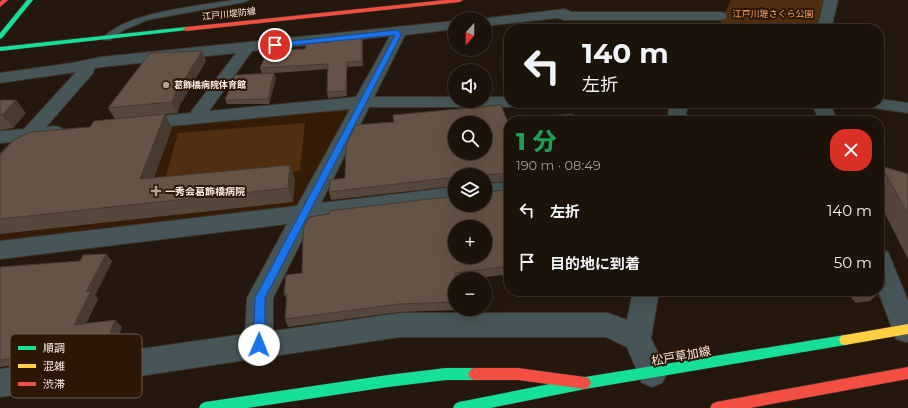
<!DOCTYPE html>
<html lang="ja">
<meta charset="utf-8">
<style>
:root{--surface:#1b120a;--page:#241b13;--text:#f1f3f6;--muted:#a09e9c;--line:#39322b}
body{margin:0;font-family:Montserrat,"Noto Sans JP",sans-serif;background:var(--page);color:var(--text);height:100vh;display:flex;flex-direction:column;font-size:15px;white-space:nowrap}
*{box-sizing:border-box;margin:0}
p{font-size:13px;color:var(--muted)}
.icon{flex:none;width:22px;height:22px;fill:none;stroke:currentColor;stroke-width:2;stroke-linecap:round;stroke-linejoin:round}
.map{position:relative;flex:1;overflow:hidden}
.side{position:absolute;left:504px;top:116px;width:380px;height:180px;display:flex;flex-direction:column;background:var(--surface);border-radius:16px;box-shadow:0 4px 16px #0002,0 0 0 1px var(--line)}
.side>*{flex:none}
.hud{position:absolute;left:504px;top:24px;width:380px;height:84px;border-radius:16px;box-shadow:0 4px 16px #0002,0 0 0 1px var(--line);background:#1b120a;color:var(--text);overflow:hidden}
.needle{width:26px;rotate:201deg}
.controls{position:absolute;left:448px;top:12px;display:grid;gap:8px}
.controls a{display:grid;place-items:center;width:44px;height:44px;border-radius:50%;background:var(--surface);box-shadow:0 4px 16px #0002,0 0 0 1px var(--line);font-size:20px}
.pin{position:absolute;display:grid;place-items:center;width:34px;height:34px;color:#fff;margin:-17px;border:2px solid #fff;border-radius:50%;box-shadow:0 1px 4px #0007}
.me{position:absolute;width:44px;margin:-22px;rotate:1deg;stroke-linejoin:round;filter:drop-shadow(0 0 3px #0008)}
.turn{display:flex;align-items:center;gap:14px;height:84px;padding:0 12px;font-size:18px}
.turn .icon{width:52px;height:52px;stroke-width:2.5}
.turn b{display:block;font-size:28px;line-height:34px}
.round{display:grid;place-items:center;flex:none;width:42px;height:42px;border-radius:16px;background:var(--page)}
.head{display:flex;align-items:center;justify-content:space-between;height:68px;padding:0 12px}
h1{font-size:24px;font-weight:800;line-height:30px;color:#1e9e55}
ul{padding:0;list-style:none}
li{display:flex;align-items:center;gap:12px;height:52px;padding:0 12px}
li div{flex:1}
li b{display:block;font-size:15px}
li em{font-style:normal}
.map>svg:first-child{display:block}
.built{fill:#351c07}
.green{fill:#502e0f}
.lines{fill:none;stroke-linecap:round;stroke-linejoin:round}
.lane-casing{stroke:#3c3229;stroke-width:2}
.street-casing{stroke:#3c3229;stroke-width:2}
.fast-casing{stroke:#3c3229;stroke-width:1}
.slow-casing{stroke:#3c3229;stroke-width:1}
.jam-casing{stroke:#3c3229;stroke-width:1}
.lane{fill:#465557;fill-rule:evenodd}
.street{fill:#465557;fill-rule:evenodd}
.fast{fill:#16e098;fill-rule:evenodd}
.slow{fill:#ffcf43;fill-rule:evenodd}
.jam{fill:#f24e42;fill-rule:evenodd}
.wall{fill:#56473c}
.shaded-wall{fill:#463a31}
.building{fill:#645346;stroke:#463a31;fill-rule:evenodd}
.route{fill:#1a73e8;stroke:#114b97}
.poi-dot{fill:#b2a399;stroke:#2c1706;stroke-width:1.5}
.labels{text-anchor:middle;stroke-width:4;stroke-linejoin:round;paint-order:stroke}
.far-street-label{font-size:9px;fill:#feeee4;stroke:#2c1706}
.far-park-label{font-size:9px;fill:#fdaa6a;stroke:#2c1706}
.far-poi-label{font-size:9px;font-weight:bold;fill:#feeee4;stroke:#2c1706;text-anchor:start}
.poi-label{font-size:10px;font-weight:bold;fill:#feeee4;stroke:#2c1706;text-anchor:start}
.near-street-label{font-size:12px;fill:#feeee4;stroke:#2c1706}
.key{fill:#2c1706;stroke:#6b5849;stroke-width:1}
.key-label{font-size:11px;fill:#feeee4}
</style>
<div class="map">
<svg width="908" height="408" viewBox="0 0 908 408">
<rect width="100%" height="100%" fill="#24180e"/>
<!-- built -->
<polygon class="built" points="358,105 302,209 0,245 0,173 31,136"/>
<!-- green -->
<g class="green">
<polygon points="731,0 825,0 817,29 718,29"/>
<polygon points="305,123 300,171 163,186 178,133"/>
</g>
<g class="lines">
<defs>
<path id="lane" d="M233,0H249L245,2L147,20L124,30L110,40H104L103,38C126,12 199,6 233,0Z"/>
<g id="street">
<polygon points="824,0 838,0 831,29 817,29"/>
<polygon points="565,9 571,12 720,12 725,13 727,16 725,19 720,20 564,20 558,18 485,26 485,19 480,19"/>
<path d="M455,21V29L405,35L374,97H455V101H485V97H509V103H517L515,106L509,107H369L321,203L455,187V203L312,220L273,298V331L400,313H608L627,320L633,291H659L651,338L667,373L662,383L652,387L642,383L627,347L606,337H400L0,397V369L245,334L247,298L287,224L0,259V241L297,206L350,109L139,129L132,127L130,123L132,119L190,113L236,53L101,67L95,68L93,73L46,127L55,126L62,128L64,132L62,136L35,140L7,172L0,174V154L12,142L0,143V131L24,129L76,72L0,83V73L72,63L101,57ZM390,36L356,97L209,111L252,51Z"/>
<polygon points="879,99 908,103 908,113 867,107 864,103 879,103"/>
<polygon points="670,103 688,103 685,121 667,121"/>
<polygon points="812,103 830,103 837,121 819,121"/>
<polygon points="509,182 509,196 485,200 485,184"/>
<polygon points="879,249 888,252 908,301 908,342 906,342 896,339 878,291"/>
</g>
<g id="fast">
<polygon points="27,0 33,0 2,38 0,39 0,33"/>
<polygon points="186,27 188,28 188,30 0,51 0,47"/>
<polygon points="845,335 849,336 851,340 849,344 845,345 585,389 490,408 453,408 455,404 459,402 585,377"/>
<polygon points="446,368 474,368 478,370 480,374 478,378 474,380 446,380 388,387 247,408 199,408 201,404 205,402 388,375"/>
</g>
<polygon id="slow" points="908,324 908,334 845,345 841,344 839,340 841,336 845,335"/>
<g id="jam">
<polygon points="2,0 8,0 0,7 0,2"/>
<polygon points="445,0 463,0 460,2 186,31 183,29 186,27"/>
<polygon points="908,367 908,379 750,408 710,408 712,404 716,402"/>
<polygon points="474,368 518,368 585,377 589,379 591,383 589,387 585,389 518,380 474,380 470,378 468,374 470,370"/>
</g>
</defs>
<!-- lane casing -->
<use href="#lane" class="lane-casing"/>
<!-- street casing -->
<use href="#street" class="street-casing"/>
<!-- fast casing -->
<use href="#fast" class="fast-casing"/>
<!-- slow casing -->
<use href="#slow" class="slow-casing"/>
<!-- jam casing -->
<use href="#jam" class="jam-casing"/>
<!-- lane -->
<use href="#lane" class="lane"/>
<!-- street -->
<use href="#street" class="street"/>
<!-- fast -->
<use href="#fast" class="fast"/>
<!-- slow -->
<use href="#slow" class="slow"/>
<!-- jam -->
<use href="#jam" class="jam"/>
</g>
<!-- wall -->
<g class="wall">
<polygon points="363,41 363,66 347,67 347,96 328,98 327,92 328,69 262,74 260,68 305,49 330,42"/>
<polygon points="202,51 206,61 180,105 177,113 115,119 108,108"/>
<polygon points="276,78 269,104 227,104 225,100"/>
<polygon points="0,100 26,113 13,128 0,130"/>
<polygon points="165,114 172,128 154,177 295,179 293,202 0,234 0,155 90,127"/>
<polygon points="507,120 509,121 509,181 485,183 485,175 455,175 455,186 331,200 329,192 345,178"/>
<polygon points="881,166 908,174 908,259 879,202 879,168"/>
<polygon points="509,189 509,274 472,279 455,279 455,309 458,309 458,310 400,312 288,327 285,319 287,300 284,294 302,273 455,205"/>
<polygon points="106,254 112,261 95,295 98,299 86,324 115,320 122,327 113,351 0,367 0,267 80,261"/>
<polygon points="879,267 882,290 870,301 856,303 845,291 879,291"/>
</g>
<!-- shaded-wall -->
<g class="shaded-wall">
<polygon points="362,36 363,41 363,66 362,61"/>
<polygon points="202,51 206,61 180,105 177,113 172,102 175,94"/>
<polygon points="347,62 347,96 346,91"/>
<polygon points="274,73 276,78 269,104 268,99"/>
<polygon points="16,100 26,113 13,128 2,115"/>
<polygon points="165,114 172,128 149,192 140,179"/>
<polygon points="290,165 295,179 293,202 288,188"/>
<polygon points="106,254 112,261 95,295 98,299 82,332 74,325 86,292"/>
<polygon points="115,320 122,327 113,351 106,345"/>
</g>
<!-- building -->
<g class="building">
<polygon points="362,36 362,61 347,62 346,91 327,92 328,64 260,68 268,50 305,49 306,43 330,42 330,39"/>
<polygon points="202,51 175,94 172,102 108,108 150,53"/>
<polygon points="274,73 268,99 225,100 235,75"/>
<polygon points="0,100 16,100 2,115 0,115"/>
<path d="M501,105L507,120L572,114L575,121H509V173L484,175H455V177L329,192L330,180L345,178L346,145L356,125L394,122L393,115ZM455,123H485V153H455Z"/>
<polygon points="165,114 140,179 290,165 288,188 0,219 0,155 14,140 31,132 90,127 94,121"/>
<polygon points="881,166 908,174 908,214"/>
<path d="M509,189V266L455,273L456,279H455V302L399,304L285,319L287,294H284L286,275L302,273L303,238L304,226L309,217L329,214V211L455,196V205H485V193ZM455,227H485V257H455Z"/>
<polygon points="106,254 86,292 91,291 74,325 115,320 106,345 0,360 0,267 80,261 83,255"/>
<polygon points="879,267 882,267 886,283 882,290 879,291"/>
<polygon points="866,291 877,291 868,293"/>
</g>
<!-- route -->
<polygon class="route" points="397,30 399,31 401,35 265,298 265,345 263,349 259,350 255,349 253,345 255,298 395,35 275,47 272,45 275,43"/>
<!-- markers -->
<g class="poi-dot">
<circle cx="166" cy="85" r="4"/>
<path d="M154 185h4v4h4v4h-4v4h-4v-4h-4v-4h4z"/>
</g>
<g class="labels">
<!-- far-street labels -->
<g class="far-street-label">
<text transform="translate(229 14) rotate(-6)" y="3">江戸川堤防線</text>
</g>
<!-- far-park labels -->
<g class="far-park-label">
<text x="773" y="17">江戸川堤さくら公園</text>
</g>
<!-- far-poi labels -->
<g class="far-poi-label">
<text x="174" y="88">葛飾橋病院体育館</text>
</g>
<!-- poi labels -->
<g class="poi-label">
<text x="165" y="195">一秀会葛飾橋病院</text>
</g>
<!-- near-street labels -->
<g class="near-street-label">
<text transform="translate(681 356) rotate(-10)" y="4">松戸草加線</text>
</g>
</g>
<!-- legend -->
<rect x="10" y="334" width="132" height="64" rx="6" class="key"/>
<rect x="18" y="346" width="18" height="4" fill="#16e098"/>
<rect x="18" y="364" width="18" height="4" fill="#ffcf43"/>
<rect x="18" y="382" width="18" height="4" fill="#f24e42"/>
<g class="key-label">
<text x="43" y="352">順調</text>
<text x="43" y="370">混雑</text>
<text x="43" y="388">渋滞</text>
</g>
</svg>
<div class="controls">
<a><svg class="needle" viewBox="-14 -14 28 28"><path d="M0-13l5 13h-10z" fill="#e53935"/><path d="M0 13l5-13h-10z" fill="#a09e9c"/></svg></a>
<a><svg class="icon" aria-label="sound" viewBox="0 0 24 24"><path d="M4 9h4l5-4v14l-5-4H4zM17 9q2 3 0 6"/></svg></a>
<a><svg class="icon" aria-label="search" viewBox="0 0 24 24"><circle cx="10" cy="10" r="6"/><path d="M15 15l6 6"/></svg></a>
<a><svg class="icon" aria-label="layers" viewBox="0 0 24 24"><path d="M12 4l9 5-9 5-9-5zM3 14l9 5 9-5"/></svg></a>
<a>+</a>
<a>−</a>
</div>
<div class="pin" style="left:275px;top:45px;background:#d93025"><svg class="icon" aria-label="arrive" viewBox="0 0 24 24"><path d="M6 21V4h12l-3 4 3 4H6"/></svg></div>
<svg class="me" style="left:259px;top:345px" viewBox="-20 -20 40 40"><circle r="19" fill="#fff"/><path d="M0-13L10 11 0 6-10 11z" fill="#1a73e8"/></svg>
<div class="hud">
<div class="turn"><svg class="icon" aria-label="left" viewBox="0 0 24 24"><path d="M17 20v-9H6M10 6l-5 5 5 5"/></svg><div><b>140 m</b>左折</div></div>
</div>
<section class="side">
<div class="head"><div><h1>1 分</h1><p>190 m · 08:49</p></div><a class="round" style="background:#d93025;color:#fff"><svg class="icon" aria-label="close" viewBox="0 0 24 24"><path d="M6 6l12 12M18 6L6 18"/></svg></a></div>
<ul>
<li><svg class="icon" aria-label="left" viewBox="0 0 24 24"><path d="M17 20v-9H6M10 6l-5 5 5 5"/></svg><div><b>左折</b></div><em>140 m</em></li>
<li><svg class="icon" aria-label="arrive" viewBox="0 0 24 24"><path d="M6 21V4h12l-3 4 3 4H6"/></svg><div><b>目的地に到着</b></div><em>50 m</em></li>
</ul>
</section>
</div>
